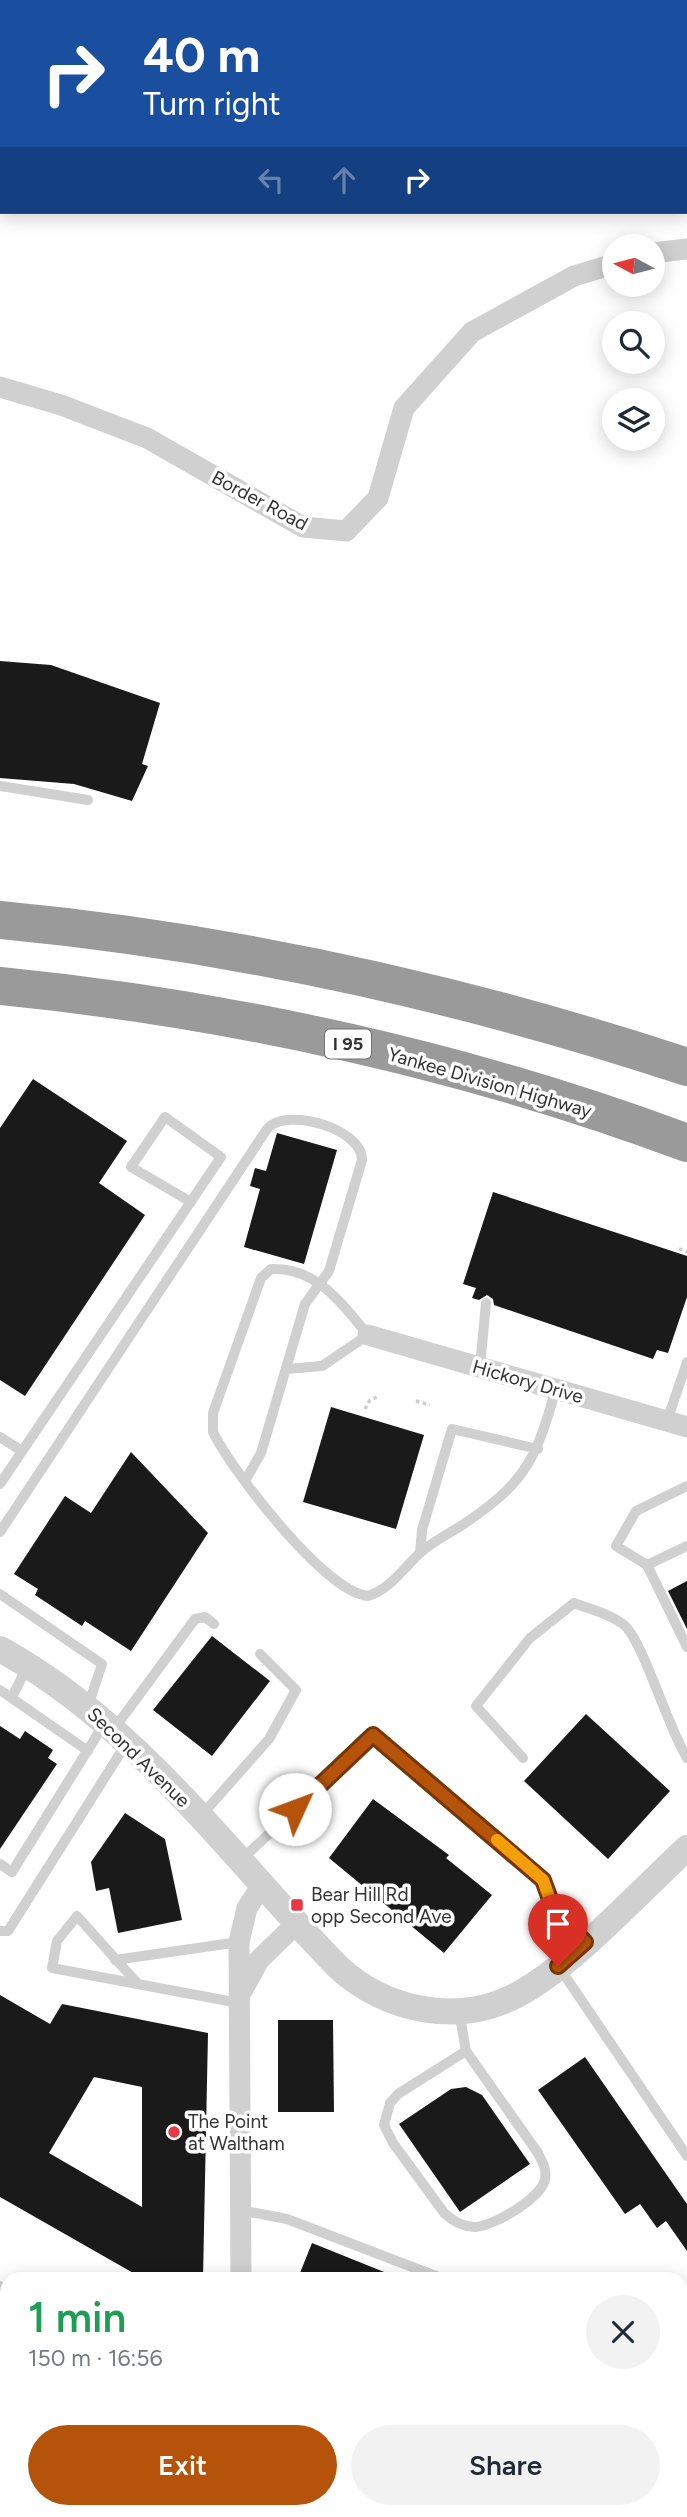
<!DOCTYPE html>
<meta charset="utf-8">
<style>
:root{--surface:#fff;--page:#f2f2f3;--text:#1f2937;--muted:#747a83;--accent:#b45309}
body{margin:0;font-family:Figtree,sans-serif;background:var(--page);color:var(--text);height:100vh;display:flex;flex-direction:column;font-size:26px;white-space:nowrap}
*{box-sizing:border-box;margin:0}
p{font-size:23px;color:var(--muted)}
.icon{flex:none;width:38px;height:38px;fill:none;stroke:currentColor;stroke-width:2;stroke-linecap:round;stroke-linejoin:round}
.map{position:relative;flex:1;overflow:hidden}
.sheet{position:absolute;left:0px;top:2272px;width:688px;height:247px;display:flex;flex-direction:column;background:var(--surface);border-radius:21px 21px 0 0;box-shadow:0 4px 18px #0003}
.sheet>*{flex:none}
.hud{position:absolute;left:0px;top:0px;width:688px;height:214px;box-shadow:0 4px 18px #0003;background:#1a4fa0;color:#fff;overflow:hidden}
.needle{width:46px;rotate:277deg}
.tools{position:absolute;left:602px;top:234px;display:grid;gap:14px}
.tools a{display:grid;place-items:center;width:63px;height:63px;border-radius:50%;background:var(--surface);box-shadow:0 4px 18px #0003;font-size:35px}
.pin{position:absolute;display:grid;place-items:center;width:60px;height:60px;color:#fff;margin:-72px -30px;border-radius:50% 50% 50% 0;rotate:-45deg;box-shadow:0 0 7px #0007}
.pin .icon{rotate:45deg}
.me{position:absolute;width:77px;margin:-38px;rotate:47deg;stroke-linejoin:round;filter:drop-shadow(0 0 5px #0008)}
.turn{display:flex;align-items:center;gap:24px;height:147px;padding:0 28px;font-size:32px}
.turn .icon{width:91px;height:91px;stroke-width:2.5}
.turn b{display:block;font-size:49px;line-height:60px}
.lanes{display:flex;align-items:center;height:66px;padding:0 28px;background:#0003;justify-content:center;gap:35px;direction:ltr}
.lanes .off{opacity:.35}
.round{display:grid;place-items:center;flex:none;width:74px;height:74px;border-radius:37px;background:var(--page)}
.overview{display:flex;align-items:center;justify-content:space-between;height:119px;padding:0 28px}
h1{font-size:42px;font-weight:600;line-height:52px;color:#1e9e55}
.primary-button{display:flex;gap:14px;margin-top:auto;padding:14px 28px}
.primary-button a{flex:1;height:80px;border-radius:42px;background:var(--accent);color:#fff;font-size:28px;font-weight:600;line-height:80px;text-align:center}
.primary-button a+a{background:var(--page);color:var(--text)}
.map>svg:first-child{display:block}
.building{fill:#1a1a1a;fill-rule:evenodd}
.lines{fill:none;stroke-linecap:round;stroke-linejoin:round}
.path{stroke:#cdcdcd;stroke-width:3.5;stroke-dasharray:3.5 3.5;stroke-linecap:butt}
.service{stroke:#d0d0d0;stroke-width:10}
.minor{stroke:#d0d0d0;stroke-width:21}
.tertiary{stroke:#d0d0d0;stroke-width:26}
.motorway{stroke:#9a9a9a;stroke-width:38}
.route-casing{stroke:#753606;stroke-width:18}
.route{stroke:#b45309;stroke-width:12}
.slow{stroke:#f59e0b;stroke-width:12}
.poi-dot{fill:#e63946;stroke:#fff;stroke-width:2.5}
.labels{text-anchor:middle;stroke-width:7;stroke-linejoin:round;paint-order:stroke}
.shield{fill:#fff;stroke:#707070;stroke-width:2}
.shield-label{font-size:18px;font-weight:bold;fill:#333}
.street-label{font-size:19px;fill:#333;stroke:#fff}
.poi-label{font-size:19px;fill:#333;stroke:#fff;text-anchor:start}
</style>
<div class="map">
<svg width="687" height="2517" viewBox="0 0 687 2517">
<rect width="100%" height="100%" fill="#fff"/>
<!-- building -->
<g class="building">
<polygon points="0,661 51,665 160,703 142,764 148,766 132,801 74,784 0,778"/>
<polygon points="33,1079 127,1141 99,1183 145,1215 25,1396 0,1380 0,1128"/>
<polygon points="277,1133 337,1150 304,1264 244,1247 260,1189 250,1186 255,1168 266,1171"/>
<polygon points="493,1192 687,1256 687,1297 668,1353 657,1350 653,1359 494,1305 493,1299 487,1295 479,1300 472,1298 476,1288 463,1284"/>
<polygon points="331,1407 424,1435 396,1529 303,1502"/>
<polygon points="131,1452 208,1533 131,1651 85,1621 82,1626 35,1595 38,1589 14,1574 65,1496 91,1513"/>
<polygon points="687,1581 687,1629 668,1591"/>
<polygon points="212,1636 270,1681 212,1756 153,1710"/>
<polygon points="586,1714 670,1791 608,1859 524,1781"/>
<polygon points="0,1726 20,1739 25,1731 53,1750 48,1758 57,1764 0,1849"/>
<polygon points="373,1799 449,1855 446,1858 492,1895 444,1953 329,1858"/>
<polygon points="125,1813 165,1839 182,1920 118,1933 109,1888 96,1891 91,1862"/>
<path d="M0,1995L50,2024L62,2004L208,2033L203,2278H142L0,2197ZM94,2077L142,2087V2207L49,2153Z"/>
<polygon points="278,2020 333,2020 334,2112 278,2112"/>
<polygon points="585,2057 687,2204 687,2251 666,2221 657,2228 640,2204 625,2214 538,2090"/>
<polygon points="466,2087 482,2095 530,2164 460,2212 399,2124 451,2089"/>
<polygon points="312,2243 399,2278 298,2278"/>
</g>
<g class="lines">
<!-- path -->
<g class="path">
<polyline points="197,0 204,2"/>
<polyline points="134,2 135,0"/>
<polyline points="448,2 449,0"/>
<polyline points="679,1249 687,1252"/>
<polyline points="416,1401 430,1405"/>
<polyline points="365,1409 370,1400 379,1396"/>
</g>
<!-- service -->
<g class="service">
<polyline points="0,786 88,800"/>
<polyline points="480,1367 486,1303"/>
<path d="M287,1369L322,1366L368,1335C342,1304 317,1267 271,1269L261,1278L213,1413V1432C232,1471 325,1592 368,1596C391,1589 404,1567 421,1552C436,1539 455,1531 471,1519C529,1479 537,1454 556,1389"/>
<polyline points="667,1421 687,1362"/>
<polyline points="0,1437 22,1451"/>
<polyline points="0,1484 221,1157 165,1117 131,1167 191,1202"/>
<polyline points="687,1486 636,1511 616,1546 647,1565 687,1546"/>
<path d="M0,1532L267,1129C286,1106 363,1129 362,1160L329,1271L305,1304L261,1453L246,1479"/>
<polyline points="420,1553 422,1530 452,1429 538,1449"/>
<polyline points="647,1565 687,1647"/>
<polyline points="0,1594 102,1664 88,1706"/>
<polyline points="0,1690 88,1751"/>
<polyline points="12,1697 28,1665"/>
<polyline points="114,1729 195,1619 205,1617 214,1624"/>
<path d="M523,1758L476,1706L530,1638L574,1603C589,1609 611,1614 624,1625C643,1641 668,1728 687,1758"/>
<polyline points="200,1817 269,1739 296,1690 260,1654"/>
<polyline points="240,1861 374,1735 536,1873 543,1880 554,1910 585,1942"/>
<polyline points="0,1864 12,1872 104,1724"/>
<polyline points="0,1931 8,1931 126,1744"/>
<polyline points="115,1960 239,1942"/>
<polyline points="559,1967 687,2156"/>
<polyline points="138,1984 77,1916 57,1941 52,1968 239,2003"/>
<path d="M459,2011L466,2051L538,2153C542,2162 547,2169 545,2179C542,2198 494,2226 475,2227C463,2227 454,2222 445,2214L393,2143L384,2125L390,2103L398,2094L466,2051"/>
<polyline points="240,2210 287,2219 441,2278"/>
<polyline points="0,2286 7,2290"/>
<polyline points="354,2511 366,2517"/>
<polyline points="484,2511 497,2517"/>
<polyline points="113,2517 117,2511"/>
<polyline points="178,2517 181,2511"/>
<polyline points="591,2517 594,2511"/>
</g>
<!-- minor -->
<g class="minor">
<polyline points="653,253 687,249"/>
<polyline points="0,387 61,405 147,438 303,527 346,531 378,498 404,408 472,332 574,276 614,264"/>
<polyline points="368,1335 687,1427"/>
<polyline points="242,1991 259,1960 297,1923"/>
<polyline points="241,2278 239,1942 247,1908 262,1885"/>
</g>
<!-- tertiary -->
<path class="tertiary" d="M0,1649C138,1725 230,1856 338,1967C386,2011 458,2026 517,1995C573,1965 639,1892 687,1848"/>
<!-- motorway -->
<g class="motorway">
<path d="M0,920C232,942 466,994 687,1067"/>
<path d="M0,986C232,1009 468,1061 687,1143"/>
</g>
</g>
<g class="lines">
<defs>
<polyline id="route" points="295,1809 373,1735 543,1880 554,1910 585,1942 558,1966"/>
</defs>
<!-- route casing -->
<use href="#route" class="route-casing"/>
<!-- route -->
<use href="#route" class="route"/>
<!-- slow -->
<polyline class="slow" points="497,1840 543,1880 552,1906"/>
</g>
<!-- markers -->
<g class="poi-dot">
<rect x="290" y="1898" width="14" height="14" rx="3.5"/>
<circle cx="174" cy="2132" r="7"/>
</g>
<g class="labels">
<!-- shield labels -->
<rect class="shield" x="325" y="1029.5" width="46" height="29" rx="5"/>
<g class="shield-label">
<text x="348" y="1050">I 95</text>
</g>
<!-- street labels -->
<g class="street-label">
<text transform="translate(260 500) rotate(28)" y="7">Border Road</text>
<text transform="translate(490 1082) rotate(16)" y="7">Yankee Division Highway</text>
<text transform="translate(528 1381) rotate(16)" y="7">Hickory Drive</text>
<text transform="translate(139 1757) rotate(44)" y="7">Second Avenue</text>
</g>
<!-- poi labels -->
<g class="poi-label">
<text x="311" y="1901">Bear Hill Rd<tspan x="311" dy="22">opp Second Ave</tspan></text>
<text x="188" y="2128">The Point<tspan x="188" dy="22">at Waltham</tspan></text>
</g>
</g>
</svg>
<div class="tools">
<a><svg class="needle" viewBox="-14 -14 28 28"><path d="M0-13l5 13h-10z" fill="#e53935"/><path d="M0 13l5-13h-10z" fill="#747a83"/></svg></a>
<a><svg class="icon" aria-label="search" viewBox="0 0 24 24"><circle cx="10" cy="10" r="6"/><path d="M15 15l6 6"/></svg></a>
<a><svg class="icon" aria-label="layers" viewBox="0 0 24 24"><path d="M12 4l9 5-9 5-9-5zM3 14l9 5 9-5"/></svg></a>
</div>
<div class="pin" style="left:558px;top:1966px;background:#d93025"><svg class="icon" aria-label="arrive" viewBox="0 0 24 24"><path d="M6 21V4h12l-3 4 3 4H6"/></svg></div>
<svg class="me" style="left:295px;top:1809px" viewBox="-20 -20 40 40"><circle r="19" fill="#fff"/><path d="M0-13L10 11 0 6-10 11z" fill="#b45309"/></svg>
<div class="hud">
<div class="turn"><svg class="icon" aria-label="right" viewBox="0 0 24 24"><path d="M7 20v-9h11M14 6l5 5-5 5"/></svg><div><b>40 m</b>Turn right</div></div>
<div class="lanes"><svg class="icon off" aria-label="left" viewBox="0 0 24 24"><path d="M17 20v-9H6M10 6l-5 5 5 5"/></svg><svg class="icon off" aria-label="ahead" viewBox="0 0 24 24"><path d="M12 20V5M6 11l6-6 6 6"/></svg><svg class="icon" aria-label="right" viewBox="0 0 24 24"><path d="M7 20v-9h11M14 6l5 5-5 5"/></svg></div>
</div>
<section class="sheet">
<div class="overview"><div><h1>1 min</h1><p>150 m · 16:56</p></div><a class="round"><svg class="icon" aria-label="close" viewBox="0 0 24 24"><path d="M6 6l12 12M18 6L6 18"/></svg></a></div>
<div class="primary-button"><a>Exit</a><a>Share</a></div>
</section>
</div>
